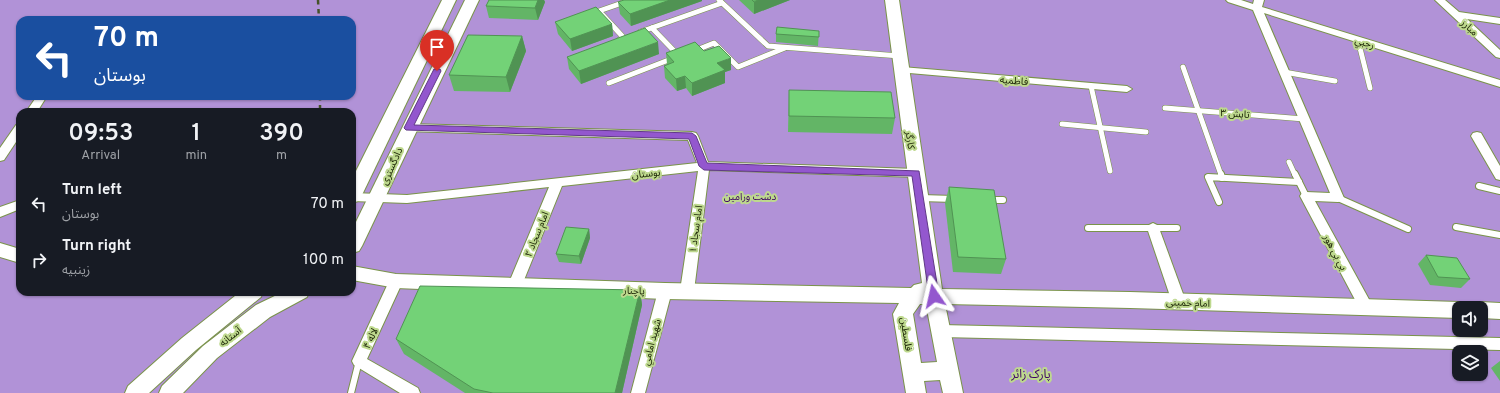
<!DOCTYPE html>
<meta charset="utf-8">
<style>
:root{--surface:#171b24;--page:#20242c;--text:#f1f3f6;--muted:#9ea1a6}
body{margin:0;font-family:Overpass,"Noto Sans Arabic",sans-serif;background:var(--page);color:var(--text);height:100vh;display:flex;flex-direction:column;font-size:15px;white-space:nowrap}
*{box-sizing:border-box;margin:0}
p{font-size:13px;color:var(--muted)}
.icon{flex:none;width:22px;height:22px;fill:none;stroke:currentColor;stroke-width:2;stroke-linecap:round;stroke-linejoin:round}
.map{position:relative;flex:1;overflow:hidden}
.details{position:absolute;left:16px;top:108px;width:340px;height:188px;display:flex;flex-direction:column;background:var(--surface);border-radius:12px;box-shadow:0 1px 3px #0004}
.details>*{flex:none}
.top-card{position:absolute;left:16px;top:16px;width:340px;height:84px;border-radius:12px;box-shadow:0 1px 3px #0004;background:#1a4fa0;color:#fff;overflow:hidden}
.buttons{position:absolute;left:1452px;top:301px;display:grid;gap:8px}
.buttons a{display:grid;place-items:center;width:36px;height:36px;border-radius:8px;background:var(--surface);box-shadow:0 1px 3px #0004;font-size:20px}
.pin{position:absolute;display:grid;place-items:center;width:34px;height:34px;color:#fff;margin:-41px -17px;border-radius:50% 50% 50% 0;rotate:-45deg;box-shadow:0 0 4px #0007}
.pin .icon{rotate:45deg}
.me{position:absolute;width:44px;margin:-22px;rotate:349deg;stroke-linejoin:round;filter:drop-shadow(0 0 3px #0008)}
.turn{display:flex;align-items:center;gap:14px;height:84px;padding:0 12px;font-size:18px}
.turn .icon{width:52px;height:52px;stroke-width:2.5}
.turn b{display:block;font-size:28px;line-height:34px}
.eta{display:flex;justify-content:space-evenly;align-items:center;height:68px;text-align:center}
.eta b{font-size:24px;font-weight:600;line-height:28px}
ul{padding:0;list-style:none}
li{display:flex;align-items:center;gap:12px;height:56px;padding:0 12px}
li div{flex:1}
li b{display:block;font-size:15px}
li em{font-style:normal}
.map>svg:first-child{display:block}
.green{fill:#b192d7;fill-rule:evenodd}
.lines{fill:none;stroke-linecap:round;stroke-linejoin:round}
.lane-far1-casing{stroke:#7a934a;stroke-width:6}
.lane-casing{stroke:#7a934a;stroke-width:8}
.street-casing{stroke:#7a934a;stroke-width:2}
.secondary-casing{stroke:#7a934a;stroke-width:2}
.lane-far1{stroke:#fff;stroke-width:5}
.lane{stroke:#fff;stroke-width:6}
.street{fill:#fff;fill-rule:evenodd}
.secondary{fill:#fff;fill-rule:evenodd}
.rail{stroke:#455228;stroke-width:2.5;stroke-dasharray:4.5 4.5;stroke-linecap:butt}
.wall{fill:#63b566}
.shaded-wall{fill:#509353}
.building{fill:#73d277;stroke:#509353}
.route{fill:#9357ce;stroke:#603986}
.labels{text-anchor:middle;stroke-width:4;stroke-linejoin:round;paint-order:stroke}
.street-label{font-size:10px;fill:#182103;stroke:#bed98e}
.park-label{font-size:10px;fill:#3c0063;stroke:#bed98e}
.near-park-label{font-size:12px;fill:#3c0063;stroke:#bed98e}
</style>
<div class="map">
<svg width="1500" height="393" viewBox="0 0 1500 393">
<rect width="100%" height="100%" fill="#bed98e"/>
<!-- green -->
<path class="green" d="M0,0H1500V393H0ZM20,20H352V96H20ZM20,112H352V292H20ZM1459,308H1481V330H1459ZM1459,352H1481V374H1459Z"/>
<g class="lines">
<defs>
<g id="lane-far1">
<polyline points="719,0 768,46 900,56"/>
<polyline points="640,32 722,3"/>
<polyline points="619,40 624,38 599,11 631,0"/>
<polyline points="1358,40 1370,88"/>
<polyline points="694,51 714,43 738,67 785,48"/>
<polyline points="1183,67 1221,175"/>
<polyline points="1284,72 1335,81"/>
<polyline points="609,83 679,56 652,28"/>
<polyline points="1091,86 1110,171"/>
<polyline points="1165,108 1304,119"/>
<polyline points="1062,124 1146,132"/>
<polyline points="1289,162 1295,175"/>
</g>
<g id="lane">
<polyline points="1221,174 1222,178"/>
<polyline points="1295,174 1306,196"/>
<polyline points="1479,186 1500,191"/>
<polyline points="921,198 954,199"/>
<polyline points="1338,198 1408,229"/>
<polyline points="989,200 1003,200"/>
<polyline points="1219,202 1208,177 1299,182"/>
<polyline points="1456,227 1500,235"/>
<polyline points="1088,228 1177,228"/>
<polyline points="351,393 359,361"/>
</g>
<g id="street">
<polygon points="1226,0 1241,0 1253,4 1254,0 1264,0 1262,7 1500,80 1500,87 1264,13 1344,198 1342,201 1338,202 1315,201 1371,303 1373,307 1371,311 1366,313 1361,311 1300,196 1302,193 1306,192 1330,193 1253,10 1228,2"/>
<polygon points="1435,0 1445,0 1459,12 1500,18 1500,24 1467,19 1500,50 1500,58 1496,57"/>
<polygon points="902,67 1127,86 1132,89 1127,92 898,72 897,70 898,68"/>
<polygon points="37,96 47,96 37,112 26,112"/>
<polygon points="20,124 20,136 4,160 0,161 0,148 16,125"/>
<polygon points="409,124 692,132 696,133 698,136 708,162 916,169 920,170 922,173 920,176 916,177 709,170 694,291 692,295 687,296 682,295 680,291 698,171 562,186 522,285 520,289 515,290 510,289 508,285 549,187 407,203 352,201 352,193 407,195 697,163 688,140 405,131 403,128 405,125"/>
<polygon points="1477,132 1481,133 1500,166 1500,180 1496,179 1471,136 1473,133"/>
<polygon points="20,200 20,209 0,217 0,207"/>
<polygon points="1153,223 1157,225 1159,228 1186,302 1184,306 1179,308 1174,306 1172,302 1147,228 1149,225"/>
<polygon points="396,276 401,277 403,281 367,359 418,388 420,393 400,393 354,365 352,361 391,277"/>
<polygon points="665,286 670,287 672,291 645,393 631,393 658,291 660,287"/>
<polygon points="941,325 1500,338 1500,350 941,337 936,335 934,331 936,327"/>
</g>
<g id="secondary">
<polygon points="442,0 456,0 361,197 358,201 352,203 352,179"/>
<polygon points="465,0 479,0 362,246 359,251 352,253 352,230"/>
<path d="M885,0H899L942,289L1130,292L1459,302L1466,304L1468,308H1459V318L1130,308L945,304L963,393H943L940,380L924,381L926,393H906L893,314L899,303L665,299L396,288L352,280V266L396,274L665,283L911,288L914,285L922,283ZM920,304H926L937,362L921,363L913,314Z"/>
<polygon points="0,243 20,249 20,263 0,257"/>
<polygon points="240,292 263,292 261,297 196,350 149,393 125,393 128,386 182,338"/>
<polygon points="283,292 309,292 307,297 270,317 217,358 183,393 159,393 162,386 203,346 256,305"/>
<polygon points="1481,302 1500,303 1500,319 1481,318 1481,308 1472,308 1474,304"/>
</g>
</defs>
<!-- lane-far1 casing -->
<use href="#lane-far1" class="lane-far1-casing"/>
<!-- lane casing -->
<use href="#lane" class="lane-casing"/>
<!-- street casing -->
<use href="#street" class="street-casing"/>
<!-- secondary casing -->
<use href="#secondary" class="secondary-casing"/>
<!-- lane-far1 -->
<use href="#lane-far1" class="lane-far1"/>
<!-- lane -->
<use href="#lane" class="lane"/>
<!-- street -->
<use href="#street" class="street"/>
<!-- secondary -->
<use href="#secondary" class="secondary"/>
<!-- rail -->
<g class="rail">
<polyline points="318,0 319,20"/>
<polyline points="320,96 320,112"/>
</g>
</g>
<!-- wall -->
<g class="wall">
<polygon points="489,0 545,0 544,0 545,2 538,20 489,18 486,6"/>
<polygon points="624,0 702,0 702,1 631,26 620,14 618,2"/>
<polygon points="739,0 790,0 754,14"/>
<polygon points="555,22 612,24 613,36 572,51 558,34"/>
<polygon points="819,31 818,46 776,42 776,34"/>
<polygon points="522,36 526,51 510,92 454,91 449,75"/>
<polygon points="704,51 731,70 725,72 725,83 692,96 686,88 677,91 665,78 664,66 667,64 666,53"/>
<polygon points="659,54 581,84 569,69 567,57"/>
<polygon points="789,90 895,118 892,134 788,132"/>
<polygon points="949,187 1006,259 1001,274 953,272 945,203"/>
<polygon points="589,229 590,238 581,264 559,262 556,254"/>
<polygon points="1426,255 1470,279 1461,288 1430,285 1418,264"/>
<polygon points="640,290 642,305 622,393 465,393 404,354 396,339"/>
<polygon points="1500,361 1500,381 1491,368"/>
</g>
<!-- shaded-wall -->
<g class="shaded-wall">
<polygon points="538,0 544,0 545,2 538,20 535,8"/>
<polygon points="670,0 702,0 702,1 631,26 630,14"/>
<polygon points="758,0 790,0 754,14 754,2"/>
<polygon points="612,24 613,36 572,51 570,39"/>
<polygon points="522,36 526,51 510,92 506,77"/>
<polygon points="658,42 659,54 581,84 579,71"/>
<polygon points="731,58 731,70 725,72 725,83 692,96 692,83 717,63"/>
<polygon points="685,76 686,88 677,91 676,79"/>
<polygon points="589,229 590,238 581,264 579,256"/>
<polygon points="640,290 642,305 622,393 615,393"/>
</g>
<!-- building -->
<g class="building">
<polygon points="489,0 538,0 535,8 486,6"/>
<polygon points="624,0 670,0 630,14 618,2"/>
<polygon points="752,0 758,0 754,2"/>
<polygon points="596,7 612,24 570,39 555,22"/>
<polygon points="777,27 819,31 819,37 776,34"/>
<polygon points="645,28 658,42 579,71 567,57"/>
<polygon points="468,35 522,36 506,77 449,75"/>
<polygon points="695,42 704,51 719,46 731,58 717,63 725,70 692,83 685,76 676,79 664,66 674,62 666,53"/>
<polygon points="789,90 891,92 895,118 789,116"/>
<polygon points="949,187 994,190 1006,259 958,257"/>
<polygon points="566,227 589,229 579,256 556,254"/>
<polygon points="1426,255 1457,258 1470,279 1438,277"/>
<polygon points="420,286 640,290 615,393 493,393 474,389 396,339"/>
</g>
<!-- route -->
<polygon class="route" points="434,69 440,69 441,71 414,125 692,133 696,136 707,163 919,171 939,296 938,299 934,300 930,299 929,296 912,176 704,170 699,166 689,139 406,130 404,128"/>
<g class="labels">
<!-- street labels -->
<g class="street-label">
<text transform="translate(1470 27) rotate(43)" y="4">مبارز</text>
<text transform="translate(1365 42) rotate(17)" y="4">رجبي</text>
<text transform="translate(1014 80) rotate(5)" y="4">فاطميه</text>
<text transform="translate(1235 113) rotate(4)" y="4">تابش ۳</text>
<text transform="translate(911 140) rotate(82)" y="4">کارگر</text>
<text transform="translate(391 166) rotate(-66)" y="4">دادگستری</text>
<text transform="translate(646 173) rotate(-6)" y="4">بوستان</text>
<text transform="translate(695 229) rotate(-82)" y="4">امام سجاد ۱</text>
<text transform="translate(536 234) rotate(-68)" y="4">امام سجاد ۲</text>
<text transform="translate(1336 252) rotate(62)" y="4">بي بي هور</text>
<text transform="translate(634 290) rotate(2)" y="4">پاچنار</text>
<text transform="translate(1188 302) rotate(2)" y="4">امام خمینی</text>
<text transform="translate(907 334) rotate(81)" y="4">فلسطین</text>
<text transform="translate(230 336) rotate(-38)" y="4">آستانه</text>
<text transform="translate(370 338) rotate(-65)" y="4">لاله ۴</text>
<text transform="translate(651 342) rotate(-75)" y="4">شهيد امامي</text>
</g>
<!-- park labels -->
<g class="park-label">
<text x="750" y="200">دشت ورامین</text>
</g>
<!-- near-park labels -->
<g class="near-park-label">
<text x="1031" y="378">پارک زائر</text>
</g>
</g>
</svg>
<div class="buttons">
<a><svg class="icon" aria-label="sound" viewBox="0 0 24 24"><path d="M4 9h4l5-4v14l-5-4H4zM17 9q2 3 0 6"/></svg></a>
<a><svg class="icon" aria-label="layers" viewBox="0 0 24 24"><path d="M12 4l9 5-9 5-9-5zM3 14l9 5 9-5"/></svg></a>
</div>
<div class="pin" style="left:437px;top:71px;background:#d93025"><svg class="icon" aria-label="arrive" viewBox="0 0 24 24"><path d="M6 21V4h12l-3 4 3 4H6"/></svg></div>
<svg class="me" style="left:934px;top:296px" viewBox="-20 -20 40 40"><path d="M0-17L14 15 0 8-14 15z" fill="#9357ce" stroke="#fff" stroke-width="4"/></svg>
<div class="top-card">
<div class="turn"><svg class="icon" aria-label="left" viewBox="0 0 24 24"><path d="M17 20v-9H6M10 6l-5 5 5 5"/></svg><div><b>70 m</b>بوستان</div></div>
</div>
<section class="details">
<div class="eta">
<div><b>09:53</b><p>Arrival</p></div>
<div><b>1</b><p>min</p></div>
<div><b>390</b><p>m</p></div>
</div>
<ul>
<li><svg class="icon" aria-label="left" viewBox="0 0 24 24"><path d="M17 20v-9H6M10 6l-5 5 5 5"/></svg><div><b>Turn left</b><p>بوستان</p></div><em>70 m</em></li>
<li><svg class="icon" aria-label="right" viewBox="0 0 24 24"><path d="M7 20v-9h11M14 6l5 5-5 5"/></svg><div><b>Turn right</b><p>زينبيه</p></div><em>100 m</em></li>
</ul>
</section>
</div>
